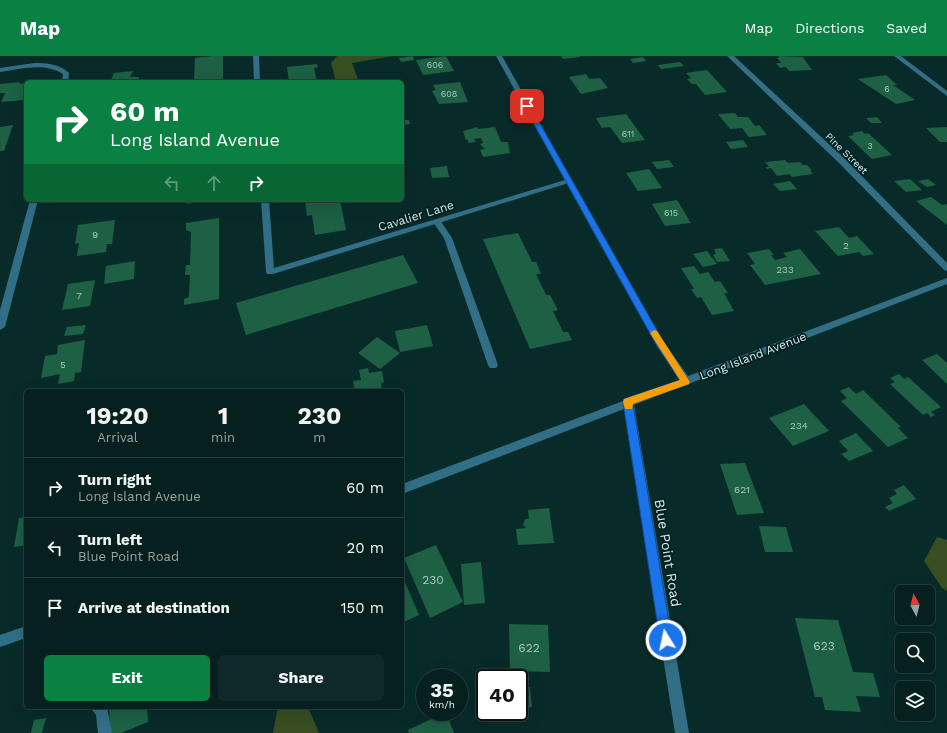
<!DOCTYPE html>
<style>
:root{--surface:#062020;--page:#0f2829;--text:#f1f3f6;--muted:#98a3a5;--line:#273e3e;--accent:#0b8043}
body{margin:0;font-family:"Work Sans",sans-serif;background:var(--page);color:var(--text);height:100vh;display:flex;flex-direction:column;font-size:15px;white-space:nowrap}
*{box-sizing:border-box;margin:0}
p{font-size:13px;color:var(--muted)}
.icon{flex:none;width:22px;height:22px;fill:none;stroke:currentColor;stroke-width:2;stroke-linecap:round;stroke-linejoin:round}
.map{position:relative;flex:1;overflow:hidden}
.panel{position:absolute;left:24px;top:333px;width:380px;height:320px;display:flex;flex-direction:column;background:var(--surface);border-radius:6px;box-shadow:0 4px 16px #0002,0 0 0 1px var(--line)}
.panel>*{flex:none}
.guide{position:absolute;left:24px;top:24px;width:380px;height:122px;border-radius:6px;box-shadow:0 4px 16px #0002,0 0 0 1px var(--line);background:#0b8043;color:#fff;overflow:hidden}
.needle{width:26px;rotate:353deg}
.buttons{position:absolute;left:895px;top:529px;display:grid;gap:8px}
.buttons a{display:grid;place-items:center;width:40px;height:40px;border-radius:6px;background:var(--surface);box-shadow:0 4px 16px #0002,0 0 0 1px var(--line);font-size:20px}
.speed{position:absolute;left:416px;top:613px;display:flex;gap:8px;font-size:20px;font-weight:700;text-align:center}
.speed>*{display:grid;place-content:center;width:52px;height:52px;border-radius:50%;background:var(--surface);box-shadow:0 4px 16px #0002,0 0 0 1px var(--line);line-height:1}
.speed small{font-size:10px;font-weight:400}
.speed .limit{border:2px solid #111;border-radius:6px;background:#fff;color:#111}
.pin{position:absolute;display:grid;place-items:center;width:34px;height:34px;color:#fff;margin:-17px;border-radius:8px;box-shadow:0 2px 6px #0006}
.me{position:absolute;width:44px;margin:-22px;rotate:350deg;stroke-linejoin:round;filter:drop-shadow(0 0 3px #0008)}
.turn{display:flex;align-items:center;gap:14px;height:84px;padding:0 20px;font-size:18px}
.turn .icon{width:52px;height:52px;stroke-width:2.5}
.turn b{display:block;font-size:28px;line-height:34px}
.lanes{display:flex;align-items:center;height:38px;padding:0 20px;background:#0003;justify-content:center;gap:20px;direction:ltr}
.lanes .off{opacity:.35}
.eta{display:flex;justify-content:space-evenly;align-items:center;height:68px;text-align:center}
.eta b{font-size:24px;font-weight:700;line-height:28px}
.button{display:flex;gap:8px;margin-top:auto;padding:8px 20px}
.button a{flex:1;height:46px;border-radius:6px;background:var(--accent);color:#fff;font-size:16px;font-weight:700;line-height:46px;text-align:center}
.button a+a{background:var(--page);color:var(--text)}
ul{padding:0;list-style:none}
li{display:flex;align-items:center;gap:12px;height:60px;padding:0 20px;border-top:1px solid var(--line)}
li div{flex:1}
li b{display:block;font-size:15px}
li em{font-style:normal}
header{display:flex;align-items:center;gap:24px;box-sizing:border-box;height:56px;padding:0 20px;background:var(--accent);color:#fff}
header strong{font-size:19px}
nav{display:flex;gap:22px;margin-inline-start:auto;font-size:14px}
.map>svg:first-child{display:block}
.green{fill:#384d21}
.building{fill:#1d6044}
.lines{fill:none;stroke-linecap:round;stroke-linejoin:round}
.service{fill:#326f87;fill-rule:evenodd}
.minor{fill:#326f87;fill-rule:evenodd}
.tertiary{fill:#326f87;fill-rule:evenodd}
.route{fill:#1a73e8;stroke:#114b97}
.slow{fill:#f59e0b}
.labels{text-anchor:middle;stroke-width:3.5;stroke-linejoin:round;paint-order:stroke}
.far-number-label{font-size:9px;fill:#a8c7c0}
.far-street-label{font-size:10px;fill:#d7e9e9;stroke:#002121}
.number-label{font-size:10px;fill:#a8c7c0}
.street-label{font-size:12px;fill:#d7e9e9;stroke:#002121}
.near-number-label{font-size:12px;fill:#a8c7c0}
.near-street-label{font-size:14px;fill:#d7e9e9;stroke:#002121}
</style>
<header>
<strong>Map</strong>
<nav><a>Map</a><a>Directions</a><a>Saved</a></nav>
</header>
<div class="map">
<svg width="947" height="677" viewBox="0 0 947 677">
<rect width="100%" height="100%" fill="#082b2a"/>
<!-- green -->
<g class="green">
<polygon points="337,0 393,0 352,7 359,26 336,26 331,7"/>
<polygon points="937,481 947,484 947,535 942,532 924,505"/>
<polygon points="278,651 308,651 319,677 273,677"/>
</g>
<!-- building -->
<g class="building">
<polygon points="212,0 223,0 223,26 194,26 195,2"/>
<polygon points="413,0 414,4 401,6 399,2"/>
<polygon points="446,0 454,15 423,19 416,4"/>
<polygon points="561,0 580,0 580,1 563,3"/>
<polygon points="778,0 803,1 812,14 789,15 786,11 780,12 776,7 781,7 777,2 779,2"/>
<polygon points="643,1 646,5 633,7 630,3"/>
<polygon points="680,6 684,10 661,13 658,9"/>
<polygon points="317,8 318,11 314,12 317,26 289,26 287,11"/>
<polygon points="707,14 727,36 705,39 696,28 692,28 687,23 691,22 686,17"/>
<polygon points="133,15 130,21 139,21 138,25 110,26 114,17"/>
<polygon points="586,18 589,23 600,22 608,32 581,38 569,21"/>
<polygon points="886,19 897,29 893,29 915,44 896,48 858,23"/>
<polygon points="20,26 19,28 26,27 26,38 24,44 1,46 5,37 0,37 0,28"/>
<polygon points="460,26 468,46 439,48 432,35 436,34 433,29"/>
<polygon points="735,57 738,61 748,61 755,70 759,69 767,79 749,81 742,72 730,73 718,58"/>
<polygon points="626,58 645,84 622,87 610,71 602,72 596,62"/>
<polygon points="877,61 882,67 871,67 866,62"/>
<polygon points="402,64 409,64 410,68 402,69"/>
<polygon points="13,69 4,95 0,95 0,71"/>
<polygon points="477,71 478,73 495,71 501,86 508,86 510,97 483,101 480,94 485,93 480,88 483,87 481,82 474,83 476,86 468,87 468,84 466,84 463,75"/>
<polygon points="947,71 947,86 940,86 926,72"/>
<polygon points="862,75 865,78 868,77 892,99 872,103 848,80 854,79 852,77"/>
<polygon points="743,84 748,91 731,93 726,86"/>
<polygon points="669,104 674,111 657,113 652,106"/>
<polygon points="785,104 788,107 800,106 803,109 807,109 812,114 810,115 813,118 792,121 789,118 777,120 771,112 767,113 766,111 769,111 765,106"/>
<polygon points="447,110 449,121 432,122 430,112"/>
<polygon points="649,113 662,132 638,135 626,117"/>
<polygon points="910,123 922,134 906,136 894,125"/>
<polygon points="928,123 936,129 927,131 918,125"/>
<polygon points="790,125 797,133 780,135 773,128"/>
<polygon points="931,141 942,149 947,148 947,169 916,145"/>
<polygon points="187,144 208,144 208,145 187,148"/>
<polygon points="305,144 340,144 346,174 315,179 312,159 307,160"/>
<polygon points="677,144 691,167 665,170 652,148"/>
<polygon points="219,162 219,243 184,249 184,243 189,241 190,219 185,219 186,209 190,209 191,176 186,174 186,167"/>
<polygon points="115,164 112,188 107,188 106,196 77,200 79,187 75,188 78,169"/>
<polygon points="839,171 849,182 857,180 874,198 863,200 859,196 838,200 815,175"/>
<polygon points="518,177 532,206 536,206 541,218 536,218 546,239 550,239 558,254 553,255 563,276 568,276 572,284 530,293 483,183"/>
<polygon points="722,192 730,205 717,206 713,199 716,198 714,193"/>
<polygon points="769,193 774,199 771,199 775,204 787,201 783,197 800,193 821,218 765,229 750,209 755,208 747,197"/>
<polygon points="707,195 717,208 703,211 693,198"/>
<polygon points="403,199 418,227 246,279 236,247"/>
<polygon points="135,205 134,223 104,228 106,210"/>
<polygon points="694,210 700,218 708,216 715,226 720,225 728,237 724,237 734,255 712,259 701,241 697,242 691,233 694,233 681,212"/>
<polygon points="95,224 90,250 62,254 68,228"/>
<polygon points="86,269 83,278 64,280 67,271"/>
<polygon points="427,269 433,290 400,296 395,275"/>
<polygon points="377,281 400,297 380,313 358,297"/>
<polygon points="85,284 81,316 75,317 74,325 58,328 60,318 41,322 45,300 57,298 58,289"/>
<polygon points="937,298 947,307 947,328 922,304"/>
<polygon points="368,312 369,317 382,315 384,326 381,327 382,335 355,335 353,325 361,324 359,314"/>
<polygon points="899,318 904,323 908,321 941,351 931,356 935,359 931,361 927,357 923,359 890,328 895,326 890,322"/>
<polygon points="849,331 856,338 863,334 901,371 898,372 908,382 888,391 841,345 847,342 840,335"/>
<polygon points="804,348 829,375 793,390 769,362"/>
<polygon points="856,377 873,395 849,405 841,398 848,395 839,385"/>
<polygon points="745,407 764,457 737,459 720,408"/>
<polygon points="904,429 916,443 889,455 885,451 893,447 889,442 897,438 894,434"/>
<polygon points="549,452 554,487 518,489 516,473 526,472 523,469 525,463 529,463 528,454"/>
<polygon points="26,461 26,489 14,491 19,462"/>
<polygon points="759,470 786,471 793,496 765,496"/>
<polygon points="436,489 463,546 430,562 404,502"/>
<polygon points="481,506 485,547 464,549 461,508"/>
<polygon points="402,519 419,559 402,567"/>
<polygon points="795,562 838,564 853,616 873,617 880,641 856,640 861,656 825,654 822,641 815,641"/>
<polygon points="509,568 548,569 550,616 510,615"/>
<polygon points="519,631 530,631 532,651 519,651"/>
<polygon points="482,635 485,635 485,653 483,654"/>
<polygon points="112,651 147,651 148,666 121,677 110,677 109,652"/>
<polygon points="446,656 454,677 409,677 408,674"/>
<polygon points="46,662 42,677 31,677 34,664"/>
</g>
<g class="lines">
<!-- service -->
<g class="service">
<polygon points="437,163 440,164 452,182 498,309 496,312 490,312 488,309 444,182 433,166"/>
<polygon points="90,651 107,651 112,677 98,677 96,659"/>
</g>
<!-- minor -->
<g class="minor">
<polygon points="253,0 259,0 260,26 254,26"/>
<polygon points="727,0 734,0 845,103 947,207 947,215 944,214 839,107"/>
<polygon points="894,0 901,0 947,35 947,40"/>
<path d="M34,7C47,7 60,8 69,17L68,26H62L63,18C44,6 21,13 0,16V12Z"/>
<polygon points="565,124 571,124 572,126 273,218 267,218 266,216 261,144 269,144 274,212"/>
<polygon points="30,144 38,144 5,271 0,274 0,254"/>
</g>
<!-- tertiary -->
<g class="tertiary">
<polygon points="496,0 502,0 629,226 663,285 688,320 947,222 947,228 634,349 689,677 675,677 624,353 402,438 402,428 679,324 657,289 621,226"/>
<polygon points="26,570 26,582 0,591 0,579"/>
</g>
</g>
<!-- route -->
<polygon class="route" points="524,49 530,50 663,285 690,326 689,328 633,348 672,584 670,588 666,589 662,588 660,584 623,346 624,343 680,324 657,290 524,50"/>
<!-- slow -->
<polygon class="slow" points="654,274 657,275 690,326 689,328 633,348 632,353 625,353 623,346 624,343 680,324 650,277"/>
<g class="labels">
<!-- far-number labels -->
<g class="far-number-label">
<text x="435" y="12">606</text>
<text x="887" y="36">6</text>
<text x="449" y="41">608</text>
<text x="628" y="81">611</text>
<text x="870" y="93">3</text>
<text x="671" y="160">615</text>
</g>
<!-- far-street labels -->
<g class="far-street-label">
<text transform="translate(847 97) rotate(44)" y="4">Pine Street</text>
</g>
<!-- number labels -->
<g class="number-label">
<text x="95" y="182">9</text>
<text x="846" y="193">2</text>
<text x="785" y="217">233</text>
<text x="79" y="243">7</text>
<text x="63" y="312">5</text>
<text x="799" y="373">234</text>
<text x="742" y="437">621</text>
</g>
<!-- street labels -->
<g class="street-label">
<text transform="translate(416 160) rotate(-17)" y="4">Cavalier Lane</text>
<text transform="translate(753 300) rotate(-21)" y="4">Long Island Avenue</text>
</g>
<!-- near-number labels -->
<g class="near-number-label">
<text x="433" y="528">230</text>
<text x="824" y="594">623</text>
<text x="529" y="596">622</text>
</g>
<!-- near-street labels -->
<g class="near-street-label">
<text transform="translate(668 497) rotate(81)" y="5">Blue Point Road</text>
</g>
</g>
</svg>
<div class="buttons">
<a><svg class="needle" viewBox="-14 -14 28 28"><path d="M0-13l5 13h-10z" fill="#e53935"/><path d="M0 13l5-13h-10z" fill="#98a3a5"/></svg></a>
<a><svg class="icon" aria-label="search" viewBox="0 0 24 24"><circle cx="10" cy="10" r="6"/><path d="M15 15l6 6"/></svg></a>
<a><svg class="icon" aria-label="layers" viewBox="0 0 24 24"><path d="M12 4l9 5-9 5-9-5zM3 14l9 5 9-5"/></svg></a>
</div>
<div class="speed"><div>35<small>km/h</small></div><div class="limit">40</div></div>
<div class="pin" style="left:527px;top:50px;background:#d93025"><svg class="icon" aria-label="arrive" viewBox="0 0 24 24"><path d="M6 21V4h12l-3 4 3 4H6"/></svg></div>
<svg class="me" style="left:666px;top:584px" viewBox="-20 -20 40 40"><circle r="17" fill="#1a73e8" stroke="#fff" stroke-width="3"/><path d="M0-11L8 9 0 5-8 9z" fill="#fff"/></svg>
<div class="guide">
<div class="turn"><svg class="icon" aria-label="right" viewBox="0 0 24 24"><path d="M7 20v-9h11M14 6l5 5-5 5"/></svg><div><b>60 m</b>Long Island Avenue</div></div>
<div class="lanes"><svg class="icon off" aria-label="left" viewBox="0 0 24 24"><path d="M17 20v-9H6M10 6l-5 5 5 5"/></svg><svg class="icon off" aria-label="ahead" viewBox="0 0 24 24"><path d="M12 20V5M6 11l6-6 6 6"/></svg><svg class="icon" aria-label="right" viewBox="0 0 24 24"><path d="M7 20v-9h11M14 6l5 5-5 5"/></svg></div>
</div>
<section class="panel">
<div class="eta">
<div><b>19:20</b><p>Arrival</p></div>
<div><b>1</b><p>min</p></div>
<div><b>230</b><p>m</p></div>
</div>
<ul>
<li><svg class="icon" aria-label="right" viewBox="0 0 24 24"><path d="M7 20v-9h11M14 6l5 5-5 5"/></svg><div><b>Turn right</b><p>Long Island Avenue</p></div><em>60 m</em></li>
<li><svg class="icon" aria-label="left" viewBox="0 0 24 24"><path d="M17 20v-9H6M10 6l-5 5 5 5"/></svg><div><b>Turn left</b><p>Blue Point Road</p></div><em>20 m</em></li>
<li><svg class="icon" aria-label="arrive" viewBox="0 0 24 24"><path d="M6 21V4h12l-3 4 3 4H6"/></svg><div><b>Arrive at destination</b></div><em>150 m</em></li>
</ul>
<div class="button"><a>Exit</a><a>Share</a></div>
</section>
</div>
